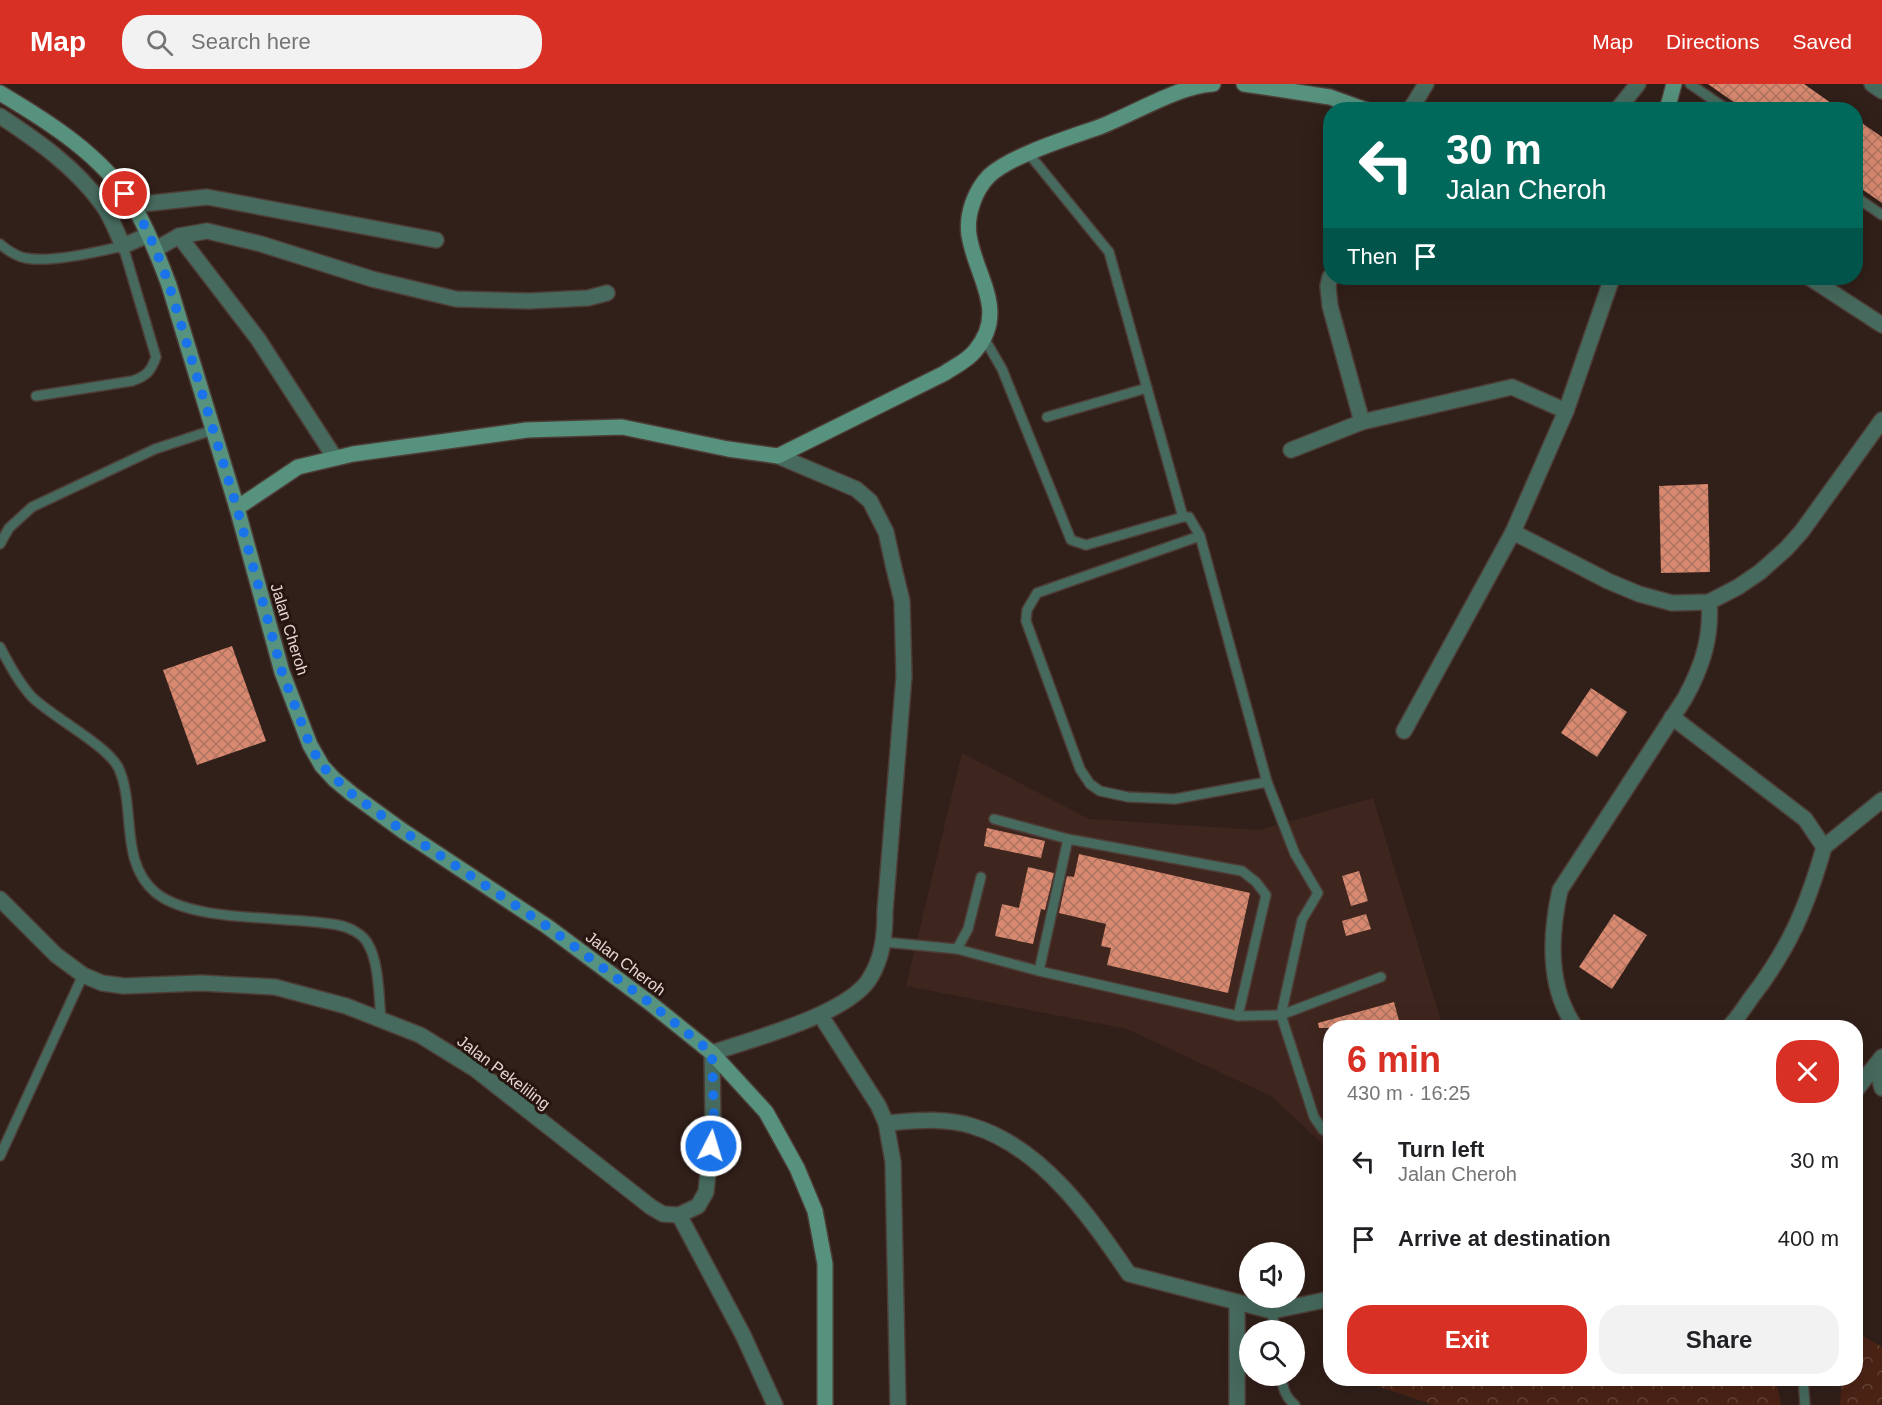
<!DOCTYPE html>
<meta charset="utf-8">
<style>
:root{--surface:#fff;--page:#f2f2f2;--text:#202124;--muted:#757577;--accent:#d93025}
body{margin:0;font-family:Helvetica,sans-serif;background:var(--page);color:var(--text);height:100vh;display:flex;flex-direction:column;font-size:22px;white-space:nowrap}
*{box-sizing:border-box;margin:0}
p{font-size:20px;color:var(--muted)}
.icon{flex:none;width:33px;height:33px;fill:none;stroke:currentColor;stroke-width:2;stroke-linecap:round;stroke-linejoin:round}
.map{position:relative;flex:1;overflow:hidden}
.panel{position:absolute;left:1323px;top:936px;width:540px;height:366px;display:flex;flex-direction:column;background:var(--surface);border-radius:24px;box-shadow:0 6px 24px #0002}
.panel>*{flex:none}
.guide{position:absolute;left:1323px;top:18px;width:540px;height:183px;border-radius:24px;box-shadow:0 6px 24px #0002;background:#00695c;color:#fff;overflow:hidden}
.fabs{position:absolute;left:1239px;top:1158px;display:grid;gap:12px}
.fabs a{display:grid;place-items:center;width:66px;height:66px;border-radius:50%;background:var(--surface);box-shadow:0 6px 24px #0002;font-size:30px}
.pin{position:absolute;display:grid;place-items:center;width:51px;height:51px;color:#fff;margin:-26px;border:3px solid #fff;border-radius:50%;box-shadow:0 2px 6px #0007}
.me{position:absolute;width:66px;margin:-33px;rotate:5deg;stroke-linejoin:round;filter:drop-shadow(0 0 4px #0008)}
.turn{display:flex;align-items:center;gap:21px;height:126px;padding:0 24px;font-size:27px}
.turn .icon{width:78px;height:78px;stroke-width:2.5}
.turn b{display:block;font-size:42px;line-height:51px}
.then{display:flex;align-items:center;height:57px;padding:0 24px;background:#0003;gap:12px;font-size:22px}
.round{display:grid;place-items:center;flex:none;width:63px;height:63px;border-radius:24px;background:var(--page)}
.overview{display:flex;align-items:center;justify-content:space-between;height:102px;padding:0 24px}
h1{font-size:36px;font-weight:600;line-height:45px;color:var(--accent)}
.button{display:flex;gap:12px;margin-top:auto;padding:12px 24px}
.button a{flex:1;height:69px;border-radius:24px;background:var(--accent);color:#fff;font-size:24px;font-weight:600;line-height:69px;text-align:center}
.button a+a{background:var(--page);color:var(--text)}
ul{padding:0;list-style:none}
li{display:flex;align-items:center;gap:18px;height:78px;padding:0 24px}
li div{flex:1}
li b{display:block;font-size:22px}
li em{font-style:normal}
header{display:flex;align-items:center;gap:36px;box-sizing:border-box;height:84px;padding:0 30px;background:var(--accent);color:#fff}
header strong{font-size:28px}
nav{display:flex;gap:33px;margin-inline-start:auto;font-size:21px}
.search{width:420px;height:54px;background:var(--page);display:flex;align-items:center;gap:15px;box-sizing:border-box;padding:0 21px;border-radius:24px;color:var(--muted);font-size:22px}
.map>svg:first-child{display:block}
.built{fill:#3e261e}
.forest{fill:url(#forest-crowns)}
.building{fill:url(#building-cross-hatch)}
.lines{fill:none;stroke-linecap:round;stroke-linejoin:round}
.lane-casing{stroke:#4e3c37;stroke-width:12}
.street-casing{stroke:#4e3c37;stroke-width:18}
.secondary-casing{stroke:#4e3c37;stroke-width:18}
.lane{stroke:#466a5d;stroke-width:9}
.street{stroke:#466a5d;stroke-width:15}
.secondary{stroke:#56927d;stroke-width:15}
.route{stroke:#1a73e8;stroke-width:10;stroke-dasharray:0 18}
.labels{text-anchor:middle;stroke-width:6;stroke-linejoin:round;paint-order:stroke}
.street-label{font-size:16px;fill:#e4d7d3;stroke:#271510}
</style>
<header>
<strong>Map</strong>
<div class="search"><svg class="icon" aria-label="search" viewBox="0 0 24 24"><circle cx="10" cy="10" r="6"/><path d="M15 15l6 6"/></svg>Search here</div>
<nav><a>Map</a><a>Directions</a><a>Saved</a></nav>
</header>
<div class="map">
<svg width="1882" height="1321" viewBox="0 0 1882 1321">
<defs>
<pattern id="forest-crowns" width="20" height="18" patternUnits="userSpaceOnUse" patternTransform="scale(1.5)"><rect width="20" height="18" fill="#4b2315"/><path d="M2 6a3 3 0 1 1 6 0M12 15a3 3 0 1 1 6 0" fill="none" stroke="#654236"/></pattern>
<pattern id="building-cross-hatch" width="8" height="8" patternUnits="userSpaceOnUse" patternTransform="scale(1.5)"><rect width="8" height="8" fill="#d9896f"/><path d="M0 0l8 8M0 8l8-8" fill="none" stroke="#ac7361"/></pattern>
</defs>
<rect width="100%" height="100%" fill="#311f19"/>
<!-- built -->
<polygon class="built" points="962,669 1089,735 1259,746 1373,714 1443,943 1330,944 1330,1067 1271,1012 1127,945 906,902"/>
<!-- forest -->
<g class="forest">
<polygon points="1856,1248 1882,1263 1882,1321 1840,1321 1842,1295 1856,1294"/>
<polygon points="1356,1295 1776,1295 1781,1321 1434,1321"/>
</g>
<!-- building -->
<g class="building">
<polygon points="1708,0 1804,0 1841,26 1745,26"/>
<polygon points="1856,35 1882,53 1882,119 1856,101"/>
<polygon points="1708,400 1710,488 1661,489 1659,402"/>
<polygon points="232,562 266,657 197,681 163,586"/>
<polygon points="1591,604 1627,628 1597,673 1561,649"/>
<polygon points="987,744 1045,757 1041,774 984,762"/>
<polygon points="1079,770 1250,809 1228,909 1107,881 1111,864 1101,862 1106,840 1059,829 1067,792 1074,793"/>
<polygon points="1028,783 1054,789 1045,826 1041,825 1033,860 995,852 1002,820 1019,824"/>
<polygon points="1359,787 1368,817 1351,822 1342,792"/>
<polygon points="1366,830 1371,845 1346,852 1342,837"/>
<polygon points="1614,830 1647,851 1612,905 1579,883"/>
<polygon points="1394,918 1401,944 1319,944 1318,939"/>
</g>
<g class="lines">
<defs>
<g id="lane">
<polyline points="1690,0 1728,26"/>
<polyline points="1029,70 1109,168 1183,433"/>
<polyline points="1856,113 1882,131"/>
<path d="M0,160C7,166 16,172 25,174C51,179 97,168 123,162L156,273C151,287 147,292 132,297L36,312"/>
<polyline points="984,254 1002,285 1071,456 1086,461 1183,433 1189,433 1200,452 1267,698 1295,770 1318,809 1302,836 1281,931"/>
<polyline points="1047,333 1147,304"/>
<polyline points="1200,452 1037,509 1027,526 1026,537 1080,685 1090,700 1100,707 1128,713 1175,715 1267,698"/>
<polyline points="0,460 9,444 32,423 155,365 213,346"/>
<path d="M0,563C9,580 19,599 32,613C52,633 109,662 119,685C136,724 119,779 156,809C195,840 289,831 338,841C349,843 363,850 368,860C379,878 379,914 381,936"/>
<polyline points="994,735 1068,755"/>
<polyline points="884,858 957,865 1039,887 1238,932 1281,931 1314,1033 1323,1046 1330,1048"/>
<polyline points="957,865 968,845 981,793"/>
<polyline points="1039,887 1068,755 1242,787 1256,798 1266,811 1238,932"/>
<polyline points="1281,931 1381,893"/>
<polyline points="0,1072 83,891"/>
<polyline points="1272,1227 1275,1246"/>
<path d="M1281,1292C1283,1304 1285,1313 1295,1321"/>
<polyline points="1803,1294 1805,1321"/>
</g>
<g id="street">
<polyline points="1872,0 1882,7"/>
<polyline points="1410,26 1426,0"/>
<polyline points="1617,26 1638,0"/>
<path d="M0,32C38,57 75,83 102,120C111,132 117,149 123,162L148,151"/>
<polyline points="133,121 207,113 436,156"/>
<polyline points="179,152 258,255 335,374"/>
<polyline points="156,165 179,152 207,147 261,160 372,195 456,215 529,217 588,214 607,209"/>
<polyline points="1330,193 1328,202 1330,222 1362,338"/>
<polyline points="1810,194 1882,241"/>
<polyline points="1291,366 1362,338 1512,303 1566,327"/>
<polyline points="1513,448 1608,497 1639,510 1672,519 1709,518 1738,503 1760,488 1786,465 1802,447 1882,336"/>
<path d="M1672,633L1805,735L1824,763C1807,823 1789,865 1751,914C1744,924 1737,935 1728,944"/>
<polyline points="1404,647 1513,448 1566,327 1612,194"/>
<polyline points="1824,763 1882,716"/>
<path d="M0,815L56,871L83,891L102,899L124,902L201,899L275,903L346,922L420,951L475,985L651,1123L663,1130L679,1131L698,1122L706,1108L713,1039L712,969C752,955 849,930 870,894C883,873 885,850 885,827L904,592L902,517L893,480L886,448L870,417L856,405L778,372"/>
<polyline points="821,932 878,1021 886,1039 893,1078 898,1321"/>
<path d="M1576,944C1547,904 1550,851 1560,806L1685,614C1702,583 1712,553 1709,518"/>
<polyline points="1876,981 1882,1004"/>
<polyline points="1856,1006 1882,973"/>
<path d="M886,1039C914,1037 945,1033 972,1042C1042,1063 1090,1133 1129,1190L1272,1227L1330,1215"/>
<polyline points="679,1131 743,1251 775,1321"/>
<polyline points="1237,1321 1237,1218"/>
</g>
<g id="secondary">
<polyline points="1244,0 1330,13 1366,26"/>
<path d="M0,9C49,38 103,72 133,121C148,146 159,174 169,201L237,424L282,588L310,661L322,682L334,695L352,710L403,747L548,843L650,919L712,969L766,1028L797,1084L815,1127L825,1180V1321"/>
<polyline points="1667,26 1674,0"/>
<path d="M237,424L298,383L353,370L527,346L622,343L728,365L778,372L945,289C955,282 967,277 975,267C1009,227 975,192 969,151C966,131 975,106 989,92C1011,71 1072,53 1102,42C1133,30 1181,1 1213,0"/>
</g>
</defs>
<!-- lane casing -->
<use href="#lane" class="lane-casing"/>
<!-- street casing -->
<use href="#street" class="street-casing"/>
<!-- secondary casing -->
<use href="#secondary" class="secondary-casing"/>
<!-- lane -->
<use href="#lane" class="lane"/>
<!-- street -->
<use href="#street" class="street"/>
<!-- secondary -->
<use href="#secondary" class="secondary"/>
</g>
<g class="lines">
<!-- route -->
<path class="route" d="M125,110C145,137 158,170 169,201L237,424L282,588L310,661L322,682L352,710L403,747L548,843L650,919L712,969L714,1039L711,1062"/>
</g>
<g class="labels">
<!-- street labels -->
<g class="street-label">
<text transform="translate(290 545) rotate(73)" y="6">Jalan Cheroh</text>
<text transform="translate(626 879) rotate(37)" y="6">Jalan Cheroh</text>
<text transform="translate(504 988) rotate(37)" y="6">Jalan Pekeliling</text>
</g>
</g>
</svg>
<div class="fabs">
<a><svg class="icon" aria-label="sound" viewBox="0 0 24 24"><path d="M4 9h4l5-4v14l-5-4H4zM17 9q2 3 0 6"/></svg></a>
<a><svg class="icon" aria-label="search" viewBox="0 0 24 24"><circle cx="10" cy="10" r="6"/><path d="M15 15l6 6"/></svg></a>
</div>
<div class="pin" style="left:125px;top:110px;background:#d93025"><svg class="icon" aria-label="arrive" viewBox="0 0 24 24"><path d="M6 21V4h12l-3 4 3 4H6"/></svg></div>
<svg class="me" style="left:711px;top:1062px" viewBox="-20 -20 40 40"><circle r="17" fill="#1a73e8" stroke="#fff" stroke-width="3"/><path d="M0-11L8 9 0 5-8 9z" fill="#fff"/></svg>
<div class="guide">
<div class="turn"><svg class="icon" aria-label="left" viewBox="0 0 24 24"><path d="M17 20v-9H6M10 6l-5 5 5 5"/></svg><div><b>30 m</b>Jalan Cheroh</div></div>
<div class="then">Then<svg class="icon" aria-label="arrive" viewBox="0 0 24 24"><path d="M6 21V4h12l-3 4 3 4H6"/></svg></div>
</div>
<section class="panel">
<div class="overview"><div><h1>6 min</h1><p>430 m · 16:25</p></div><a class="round" style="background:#d93025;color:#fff"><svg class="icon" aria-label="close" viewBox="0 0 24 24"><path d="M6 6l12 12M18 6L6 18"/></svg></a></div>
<ul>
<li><svg class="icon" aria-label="left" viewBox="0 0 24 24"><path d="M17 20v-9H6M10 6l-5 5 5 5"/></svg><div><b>Turn left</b><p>Jalan Cheroh</p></div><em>30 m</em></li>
<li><svg class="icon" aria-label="arrive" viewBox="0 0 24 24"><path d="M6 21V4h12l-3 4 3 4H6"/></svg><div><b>Arrive at destination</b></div><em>400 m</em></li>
</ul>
<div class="button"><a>Exit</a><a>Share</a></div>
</section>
</div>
